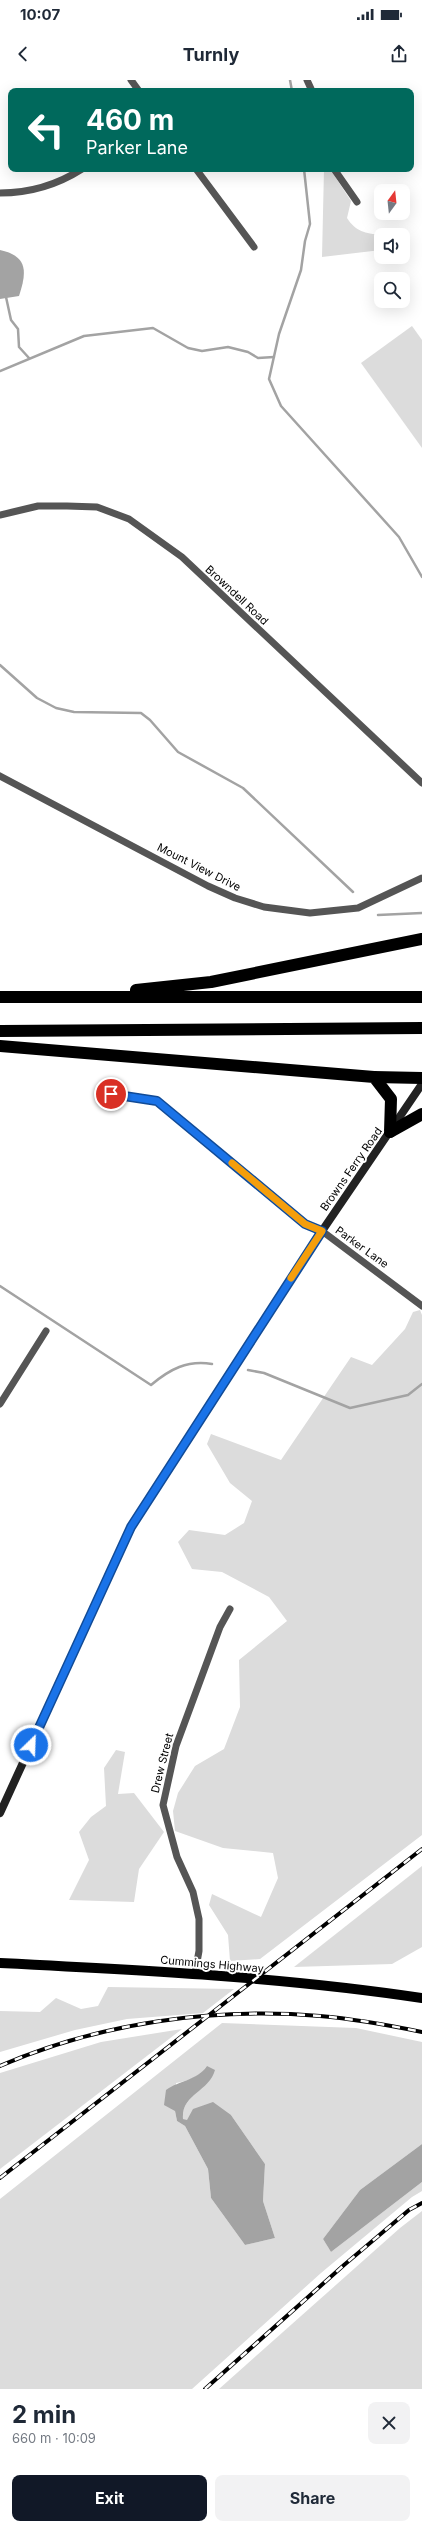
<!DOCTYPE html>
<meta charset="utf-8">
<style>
:root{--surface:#fff;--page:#f2f2f3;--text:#1f2937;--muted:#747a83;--accent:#111827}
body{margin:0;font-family:Inter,sans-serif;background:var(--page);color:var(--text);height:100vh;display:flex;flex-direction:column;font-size:15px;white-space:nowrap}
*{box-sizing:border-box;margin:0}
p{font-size:13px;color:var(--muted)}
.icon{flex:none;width:22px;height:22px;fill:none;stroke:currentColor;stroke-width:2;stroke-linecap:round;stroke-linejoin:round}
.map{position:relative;height:2309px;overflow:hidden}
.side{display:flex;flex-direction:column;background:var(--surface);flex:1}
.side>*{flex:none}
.hud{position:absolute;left:8px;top:8px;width:406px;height:84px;border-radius:8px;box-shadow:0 4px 16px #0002;background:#00695c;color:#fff;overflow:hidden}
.needle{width:26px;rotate:15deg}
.tools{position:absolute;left:374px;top:104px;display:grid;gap:8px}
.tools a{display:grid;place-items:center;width:36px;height:36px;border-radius:8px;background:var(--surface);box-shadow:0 4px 16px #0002;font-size:20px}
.pin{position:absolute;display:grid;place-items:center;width:34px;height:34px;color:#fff;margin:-17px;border:2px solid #fff;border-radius:50%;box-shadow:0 1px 4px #0007}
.me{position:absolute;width:44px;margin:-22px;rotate:24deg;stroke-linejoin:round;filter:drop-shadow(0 0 3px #0008)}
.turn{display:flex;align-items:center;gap:14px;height:84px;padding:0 12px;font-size:18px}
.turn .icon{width:52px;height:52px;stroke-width:2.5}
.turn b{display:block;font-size:28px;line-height:34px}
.round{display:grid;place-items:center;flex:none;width:42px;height:42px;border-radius:8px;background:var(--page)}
.summary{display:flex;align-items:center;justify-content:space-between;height:68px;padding:0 12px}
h1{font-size:24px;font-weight:700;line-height:30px}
.cta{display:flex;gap:8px;margin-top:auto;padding:8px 12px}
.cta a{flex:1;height:46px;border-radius:8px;background:var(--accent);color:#fff;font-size:16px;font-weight:700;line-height:46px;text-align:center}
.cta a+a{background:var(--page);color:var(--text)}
.status{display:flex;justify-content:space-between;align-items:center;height:28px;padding:0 20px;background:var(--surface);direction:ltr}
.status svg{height:11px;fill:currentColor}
header{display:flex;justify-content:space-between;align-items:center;height:52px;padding:0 12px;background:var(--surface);font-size:18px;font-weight:700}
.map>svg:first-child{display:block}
.green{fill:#dcdcdc;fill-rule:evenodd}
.water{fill:#a3a3a3}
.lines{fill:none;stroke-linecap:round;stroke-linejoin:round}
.stream{stroke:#a3a3a3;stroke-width:2.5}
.street{stroke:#555;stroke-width:7}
.secondary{stroke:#222;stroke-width:8}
.primary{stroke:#000;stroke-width:10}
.highway{stroke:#000;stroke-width:12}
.rail-casing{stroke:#000;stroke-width:4}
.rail{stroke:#fff;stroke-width:2.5;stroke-dasharray:8;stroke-linecap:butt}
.route-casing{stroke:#114b97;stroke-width:10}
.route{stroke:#1a73e8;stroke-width:7}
.slow{stroke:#f59e0b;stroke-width:7}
.labels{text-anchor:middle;stroke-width:4;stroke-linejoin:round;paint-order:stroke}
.street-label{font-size:11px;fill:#000;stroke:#fff}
</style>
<div class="status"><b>10:07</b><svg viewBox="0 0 49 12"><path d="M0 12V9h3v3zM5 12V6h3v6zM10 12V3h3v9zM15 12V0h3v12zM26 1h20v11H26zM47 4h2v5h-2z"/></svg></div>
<header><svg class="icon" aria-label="back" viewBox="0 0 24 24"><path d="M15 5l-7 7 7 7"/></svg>Turnly<svg class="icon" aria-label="share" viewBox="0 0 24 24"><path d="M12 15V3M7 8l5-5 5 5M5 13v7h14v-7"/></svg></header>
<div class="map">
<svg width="422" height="2309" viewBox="0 0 422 2309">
<rect width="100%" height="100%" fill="#fff"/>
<!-- green -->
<g class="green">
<path d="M324,89H330L351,121L347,138C356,152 365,153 381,155V170L322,177Z"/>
<polygon points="412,246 422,260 422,368 361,283"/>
<polygon points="420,1230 422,1235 422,1755 260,1879 230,1881 228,1855 209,1825 212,1814 261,1837 278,1798 273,1773 223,1768 175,1751 173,1731 178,1713 195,1686 224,1669 240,1627 239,1580 287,1541 269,1517 222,1492 192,1489 178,1462 189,1450 225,1455 244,1443 252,1421 230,1403 207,1364 211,1354 281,1380 351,1277 372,1285 405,1249 413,1232"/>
<polygon points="116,1670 125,1672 118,1714 134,1713 164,1752 139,1789 134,1822 69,1820 89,1780 79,1752 91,1737 106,1726 104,1688"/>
<polygon points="422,1786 422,1867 392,1884 294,1887"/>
<polygon points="108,1907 234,1909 203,1933 127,1939 75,1950 0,1972 0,1931 40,1932 56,1918 81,1929 98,1926"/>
<path d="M222,1943L356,1948L422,1962V2064L360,2110L323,2159L331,2172L422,2102V2111L412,2117L321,2193L192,2309H0V2119ZM207,1986C203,1995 199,2005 194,2013C188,2024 182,2024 183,2039L187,2041L231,2035L265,2084L263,2121L275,2158L245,2165L211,2118L208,2089L185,2046L177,2041L175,2031L176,2003C190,2000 198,1998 207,1986Z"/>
<polygon points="182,1949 0,2089 0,1993 101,1962"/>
<polygon points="422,2131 422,2309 219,2309 400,2148"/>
</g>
<!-- water -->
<g class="water">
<path d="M0,170C28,176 27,192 19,216L0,219Z"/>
<path d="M207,1986L215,1990C209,2012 181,2014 183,2039L187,2040L193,2029L213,2022L231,2035L265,2084L263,2121L275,2158L245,2165L211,2118L208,2089L185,2046L177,2041L175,2031L164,2025L166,2010C180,2000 196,2001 207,1986Z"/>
<polygon points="422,2064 422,2102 331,2172 323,2159 360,2110"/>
</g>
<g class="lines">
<!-- stream -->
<g class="stream">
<polyline points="290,0 292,11"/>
<polyline points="304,89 310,144 305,161 301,190 279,254 269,299 281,326 399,457 422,497"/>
<polyline points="6,217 11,240 18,249 19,267 29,278"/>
<polyline points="0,291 84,256 153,248 188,268 202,271 228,267 248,272 258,278 274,277"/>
<polyline points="0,585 37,618 56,628 74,632 141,633 150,640 178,672 243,708 353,812"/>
<polyline points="378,835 422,833"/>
<path d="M0,1206L151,1305C170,1289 187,1280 212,1284"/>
<polyline points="248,1290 264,1293 350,1328 408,1315 422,1304"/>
</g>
<!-- street -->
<g class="street">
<polyline points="131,0 139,11"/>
<polyline points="307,0 312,11"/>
<polyline points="196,89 254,167"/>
<polyline points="334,89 357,122"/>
<path d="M0,113C30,113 57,105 82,89"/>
<polyline points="0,435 38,426 67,426 97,427 129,439 182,477 422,703"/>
<polyline points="0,696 208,806 235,818 264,827 310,833 358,828 422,798"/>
<polyline points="111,1014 157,1021 305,1144 322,1151 422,1226"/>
<polyline points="0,1324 46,1251"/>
<polyline points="195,1893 199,1871 199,1839 193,1812 177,1777 163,1725 176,1666 220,1547 230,1529"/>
</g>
<!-- secondary -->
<polyline class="secondary" points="0,1733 131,1447 322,1151 422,1004"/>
<!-- primary -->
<path class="primary" d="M0,1883C141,1890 282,1897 422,1918"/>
<!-- highway -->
<g class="highway">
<polyline points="136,910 211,902 422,859"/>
<polyline points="0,917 422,917"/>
<polyline points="0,951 422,948"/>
<polyline points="0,966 374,997 391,1019 390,1052"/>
<polyline points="374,997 422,998"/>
<polyline points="390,1052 422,1034"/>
</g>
<defs>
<g id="rail">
<path d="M0,1986C99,1943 213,1927 320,1936C355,1939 388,1945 422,1952"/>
<polyline points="0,2098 422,1769"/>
<polyline points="205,2309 344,2185 409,2130 422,2123"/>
</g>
</defs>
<!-- rail casing -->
<use href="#rail" class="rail-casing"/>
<!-- rail -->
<use href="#rail" class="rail"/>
</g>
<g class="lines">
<defs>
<polyline id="route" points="31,1665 131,1447 322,1151 305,1144 157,1021 111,1014"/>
</defs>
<!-- route casing -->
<use href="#route" class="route-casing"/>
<!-- route -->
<use href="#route" class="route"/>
<!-- slow -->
<polyline class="slow" points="232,1083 305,1144 322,1151 291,1198"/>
</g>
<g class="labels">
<!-- street labels -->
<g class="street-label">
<text transform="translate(237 515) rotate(43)" y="4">Browndell Road</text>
<text transform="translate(199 787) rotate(27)" y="4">Mount View Drive</text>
<text transform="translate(351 1089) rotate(-55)" y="4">Browns Ferry Road</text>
<text transform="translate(362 1167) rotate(36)" y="4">Parker Lane</text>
<text transform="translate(162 1683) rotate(-76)" y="4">Drew Street</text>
<text transform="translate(212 1884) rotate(5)" y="4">Cummings Highway</text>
</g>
</g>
</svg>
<div class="tools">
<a><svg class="needle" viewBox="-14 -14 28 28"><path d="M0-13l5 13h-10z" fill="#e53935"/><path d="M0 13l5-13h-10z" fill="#747a83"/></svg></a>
<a><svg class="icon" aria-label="sound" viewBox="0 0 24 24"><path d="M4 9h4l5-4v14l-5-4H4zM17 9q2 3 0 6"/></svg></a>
<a><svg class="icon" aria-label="search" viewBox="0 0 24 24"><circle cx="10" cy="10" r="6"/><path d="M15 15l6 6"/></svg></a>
</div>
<div class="pin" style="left:111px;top:1014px;background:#d93025"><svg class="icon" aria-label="arrive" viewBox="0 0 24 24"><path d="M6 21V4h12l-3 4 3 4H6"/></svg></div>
<svg class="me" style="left:31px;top:1665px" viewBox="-20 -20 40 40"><circle r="17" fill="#1a73e8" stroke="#fff" stroke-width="3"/><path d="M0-11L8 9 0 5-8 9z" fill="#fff"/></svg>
<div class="hud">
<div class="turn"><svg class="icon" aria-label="left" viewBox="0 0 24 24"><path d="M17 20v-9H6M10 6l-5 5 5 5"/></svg><div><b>460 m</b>Parker Lane</div></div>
</div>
</div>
<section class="side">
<div class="summary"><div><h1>2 min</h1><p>660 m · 10:09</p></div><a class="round"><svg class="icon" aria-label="close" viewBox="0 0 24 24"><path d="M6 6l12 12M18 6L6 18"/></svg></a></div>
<div class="cta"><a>Exit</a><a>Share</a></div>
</section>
